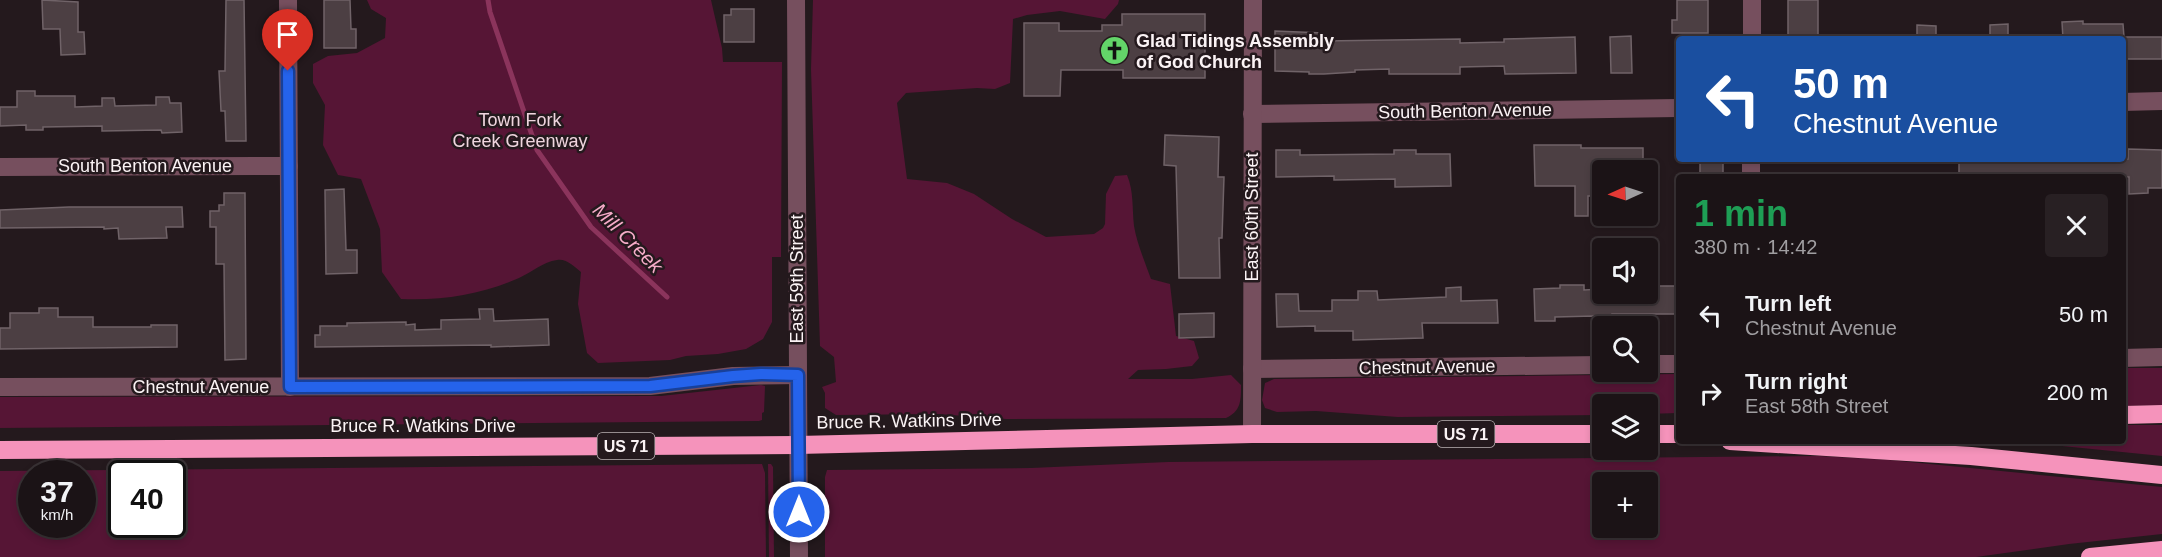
<!DOCTYPE html>
<meta charset="utf-8">
<style>
:root{--surface:#1b1316;--page:#282023;--text:#f1f3f6;--muted:#a09ea1;--line:#393235}
body{margin:0;font-family:Arial,sans-serif;background:var(--page);color:var(--text);height:100vh;display:flex;flex-direction:column;font-size:22px;white-space:nowrap}
*{box-sizing:border-box;margin:0}
p{font-size:20px;color:var(--muted)}
.icon{flex:none;width:33px;height:33px;fill:none;stroke:currentColor;stroke-width:2;stroke-linecap:round;stroke-linejoin:round}
.map{position:relative;flex:1;overflow:hidden}
.details{position:absolute;left:1676px;top:174px;width:450px;height:270px;display:flex;flex-direction:column;background:var(--surface);border-radius:6px;box-shadow:0 3px 9px #0003,0 0 0 2px var(--line)}
.details>*{flex:none}
.guide{position:absolute;left:1676px;top:36px;width:450px;height:126px;border-radius:6px;box-shadow:0 3px 9px #0003,0 0 0 2px var(--line);background:#1a4fa0;color:#fff;overflow:hidden}
.needle{width:39px;rotate:267deg}
.tools{position:absolute;left:1592px;top:160px;display:grid;gap:12px}
.tools a{display:grid;place-items:center;width:66px;height:66px;border-radius:6px;background:var(--surface);box-shadow:0 3px 9px #0003,0 0 0 2px var(--line);font-size:30px}
.speed{position:absolute;left:18px;top:460px;display:flex;gap:12px;font-size:30px;font-weight:700;text-align:center}
.speed>*{display:grid;place-content:center;width:78px;height:78px;border-radius:50%;background:var(--surface);box-shadow:0 3px 9px #0003,0 0 0 2px var(--line);line-height:1}
.speed small{font-size:15px;font-weight:400}
.speed .limit{border:3px solid #111;border-radius:9px;background:#fff;color:#111}
.pin{position:absolute;display:grid;place-items:center;width:51px;height:51px;color:#fff;margin:-62px -26px;border-radius:50% 50% 50% 0;rotate:-45deg;box-shadow:0 0 6px #0007}
.pin .icon{rotate:45deg}
.me{position:absolute;width:66px;margin:-33px;rotate:0deg;stroke-linejoin:round;filter:drop-shadow(0 0 4px #0008)}
.turn{display:flex;align-items:center;gap:21px;height:126px;padding:0 18px;font-size:27px}
.turn .icon{width:78px;height:78px;stroke-width:2.5}
.turn b{display:block;font-size:42px;line-height:51px}
.round{display:grid;place-items:center;flex:none;width:63px;height:63px;border-radius:6px;background:var(--page)}
.overview{display:flex;align-items:center;justify-content:space-between;height:102px;padding:0 18px}
h1{font-size:36px;font-weight:800;line-height:45px;color:#1e9e55}
ul{padding:0;list-style:none}
li{display:flex;align-items:center;gap:18px;height:78px;padding:0 18px}
li div{flex:1}
li b{display:block;font-size:22px}
li em{font-style:normal}
.map>svg:first-child{display:block}
.green{fill:#561535;fill-rule:evenodd}
.lines{fill:none;stroke-linecap:round;stroke-linejoin:round}
.stream{stroke:#8b345c;stroke-width:5}
.building{fill:#4c3f43;stroke:#706368;stroke-width:1.5}
.minor{stroke:#764f5e;stroke-width:18}
.highway{stroke:#f593bb;stroke-width:18}
.route-casing{stroke:#184099;stroke-width:15}
.route{stroke:#2563eb;stroke-width:10}
.labels{text-anchor:middle;stroke-width:5;stroke-linejoin:round;paint-order:stroke}
.shield{fill:#24191d;stroke:#bab2b4;stroke-width:1.5}
.shield-label{font-size:16px;font-weight:bold;fill:#fbf3f5}
.poi-label{font-size:18px;font-weight:bold;fill:#fbf3f5;stroke:#24191d;text-anchor:start}
.street-label{font-size:18px;fill:#fbf3f5;stroke:#24191d}
.park-label{font-size:18px;fill:#efd5de;stroke:#24191d}
.water-label{font-size:20px;font-style:italic;fill:#f6acc9;stroke:#24191d}
</style>
<div class="map">
<svg width="2162" height="557" viewBox="0 0 2162 557">
<rect width="100%" height="100%" fill="#24191d"/>
<!-- green -->
<g class="green">
<path d="M367,0H711L722,48L723,62H782L781,257H772V322L763,339L746,349L718,354L686,356L670,360L598,363L587,353L578,304L581,272C575,267 566,258 557,260C543,262 532,272 519,278C482,294 442,301 401,299L382,272L380,229L361,179L338,175L323,145L325,105L313,83V64L328,56L357,53L385,38L386,18L371,9Z"/>
<path d="M813,0H1119L1118,4L1105,19L1060,11L1027,15L1013,19L1010,83L995,89L977,88L906,93L897,103L907,179L947,183L974,194L1012,219L1046,237L1094,234L1103,228L1105,224L1106,194L1115,176L1127,175C1134,192 1132,208 1134,226C1137,244 1145,262 1151,279L1170,284L1176,336L1194,341L1199,358L1192,366L1166,369L1138,370L1128,379H1192L1231,375L1241,385C1241,401 1241,411 1226,418L1006,419L938,414L836,415L825,408V393L822,387L836,382L834,357L820,346L811,69Z"/>
<polygon points="2122,368 2162,368 2162,405 2123,406"/>
<polygon points="1678,374 1678,413 1647,414 1647,405 1602,405 1602,415 1398,417 1316,411 1277,412 1265,408 1262,400 1265,383 1274,379"/>
<polygon points="761,385 765,386 764,412 762,413 762,420 759,421 0,428 0,397 661,396"/>
<polygon points="2123,425 2162,425 2162,456 2012,441 2122,441"/>
<path d="M1819,456L1889,460L2162,487V534L2069,544L1976,557H825V477L827,470L1031,468L1168,462ZM1602,483H1647V528H1602Z"/>
<path d="M762,464L765,473L766,557H0V471ZM32,474H82V525H32ZM122,474H172V525H122Z"/>
<polygon points="768,464 771,464 773,467 774,557 769,557"/>
</g>
<g class="lines">
<!-- stream -->
<polyline class="stream" points="488,0 490,12 537,150 591,227 667,297"/>
</g>
<!-- building -->
<g class="building">
<polygon points="42,0 78,2 78,32 84,32 85,54 61,55 60,29 43,29"/>
<polygon points="226,0 244,0 246,141 226,141 225,111 221,111 219,71 225,71"/>
<polygon points="324,0 350,0 351,29 356,29 356,48 324,48"/>
<polygon points="1677,0 1708,0 1708,33 1672,33 1672,20 1677,20"/>
<rect x="1788" y="0" width="30" height="36"/>
<polygon points="731,9 754,9 754,42 724,42 724,15 731,15"/>
<polygon points="1122,14 1205,14 1205,78 1123,78 1123,70 1061,70 1060,96 1024,96 1024,23 1059,23 1059,31 1102,31 1102,25 1122,25"/>
<polygon points="2083,21 2083,24 2123,24 2124,37 2162,37 2162,59 2122,59 2122,39 2063,39 2062,22"/>
<polygon points="2008,24 2008,39 1990,39 1990,25"/>
<polygon points="1917,25 1936,26 1936,39 1917,39"/>
<polygon points="1275,31 1323,33 1323,41 1460,39 1460,43 1504,42 1504,39 1575,37 1576,73 1505,74 1504,66 1460,67 1460,74 1389,74 1389,69 1355,70 1355,72 1324,74 1309,74 1309,72 1275,71"/>
<polygon points="1631,36 1632,73 1611,73 1610,37"/>
<polygon points="17,91 35,91 35,96 75,96 75,107 102,106 102,98 114,98 115,106 156,105 156,97 169,97 170,103 181,103 182,132 162,133 161,130 102,131 102,126 43,127 43,130 26,130 26,125 0,126 0,107 17,107"/>
<polygon points="1165,135 1219,137 1218,177 1224,177 1222,238 1219,238 1220,278 1179,278 1176,166 1164,165"/>
<polygon points="1534,145 1581,145 1581,148 1643,148 1643,171 1602,171 1602,196 1588,196 1588,216 1575,216 1575,186 1535,186"/>
<polygon points="2128,149 2162,150 2162,188 2148,188 2148,193 2129,194 2129,177 1959,177 1959,159 2128,159"/>
<polygon points="1276,150 1300,150 1300,155 1394,154 1394,150 1416,150 1416,154 1450,154 1451,186 1395,187 1395,179 1334,180 1334,176 1276,177"/>
<rect x="1700" y="163" width="23" height="14"/>
<polygon points="344,189 346,250 357,250 357,273 326,274 325,190"/>
<polygon points="224,193 245,193 246,359 225,360 224,264 216,264 216,227 210,227 210,211 219,211 219,205 224,205"/>
<polygon points="69,207 182,207 183,227 166,227 167,238 119,239 118,228 104,229 104,227 0,228 0,210"/>
<polygon points="1560,285 1584,285 1584,290 1602,289 1602,294 1647,294 1647,290 1657,290 1657,286 1678,286 1678,314 1612,314 1612,321 1594,321 1594,316 1555,317 1555,321 1535,321 1534,289 1560,288"/>
<polygon points="1461,287 1461,301 1497,300 1498,323 1422,323 1423,338 1353,340 1353,331 1315,331 1315,326 1277,327 1276,294 1298,294 1299,311 1332,311 1332,300 1358,300 1358,291 1377,291 1378,300 1446,297 1446,288"/>
<polygon points="39,308 58,308 58,317 93,317 93,327 151,327 151,325 177,325 177,347 0,349 0,328 10,328 10,313 39,313"/>
<polygon points="479,309 493,309 494,321 548,319 549,345 491,347 491,345 315,347 315,335 320,335 320,326 347,326 347,323 406,322 406,325 415,324 415,330 441,329 441,320 480,319"/>
<polygon points="1214,313 1214,337 1179,338 1179,314"/>
</g>
<g class="lines">
<!-- minor -->
<g class="minor">
<polyline points="288,0 290,387"/>
<polyline points="796,0 799,557"/>
<polyline points="1752,39 1752,0"/>
<polyline points="2122,102 2162,101"/>
<polyline points="1252,114 1678,108"/>
<polyline points="0,167 289,166"/>
<polyline points="1751,177 1751,159"/>
<polyline points="2122,358 2162,357"/>
<polyline points="1647,364 1678,364"/>
<polyline points="1252,369 1602,365"/>
<polyline points="0,387 650,386 733,376 798,375"/>
<polyline points="1252,434 1253,0"/>
</g>
<!-- highway -->
<g class="highway">
<polyline points="2122,415 2162,414"/>
<polyline points="1647,434 1678,434"/>
<polyline points="1730,441 1971,456 2162,475"/>
<polyline points="0,450 798,445 1252,434 1602,434"/>
<polyline points="2090,557 2162,550"/>
</g>
</g>
<g class="lines">
<defs>
<polyline id="route" points="288,71 290,387 650,386 733,376 761,374 798,375 799,512"/>
</defs>
<!-- route casing -->
<use href="#route" class="route-casing"/>
<!-- route -->
<use href="#route" class="route"/>
</g>
<!-- icons -->
<defs>
<symbol id="church-disc" viewBox="-11 -11 22 22"><circle r="9.5" fill="#63d469" stroke="#24191d"/><path d="M-1.2-6h2.4v3.5h3.3v2.4h-3.3V6h-2.4V-.1h-3.3v-2.4h3.3Z" fill="#111"/></symbol>
</defs>
<g fill-rule="evenodd">
<use href="#church-disc" x="1098" y="34" width="33" height="33"/>
</g>
<g class="labels">
<!-- shield labels -->
<g class="shield">
<rect x="1437.5" y="421" width="57" height="26" rx="4.5"/>
<rect x="597.5" y="433" width="57" height="26" rx="4.5"/>
</g>
<g class="shield-label">
<text x="1466" y="440">US 71</text>
<text x="626" y="452">US 71</text>
</g>
<!-- poi labels -->
<g class="poi-label">
<text x="1136" y="47">Glad Tidings Assembly<tspan x="1136" dy="21">of God Church</tspan></text>
</g>
<!-- street labels -->
<g class="street-label">
<text transform="translate(1465 111) rotate(-1)" y="6">South Benton Avenue</text>
<text x="145" y="172">South Benton Avenue</text>
<text transform="translate(1252 217) rotate(-90)" y="6">East 60th Street</text>
<text transform="translate(797 279) rotate(-90)" y="6">East 59th Street</text>
<text transform="translate(1427 367) rotate(-1)" y="6">Chestnut Avenue</text>
<text x="201" y="393">Chestnut Avenue</text>
<text transform="translate(909 421) rotate(-1)" y="6">Bruce R. Watkins Drive</text>
<text x="423" y="432">Bruce R. Watkins Drive</text>
</g>
<!-- park labels -->
<g class="park-label">
<text x="520" y="126">Town Fork<tspan x="520" dy="21">Creek Greenway</tspan></text>
</g>
<!-- water labels -->
<g class="water-label">
<text transform="translate(628 238) rotate(45)" y="7">Mill Creek</text>
</g>
</g>
</svg>
<div class="tools">
<a><svg class="needle" viewBox="-14 -14 28 28"><path d="M0-13l5 13h-10z" fill="#e53935"/><path d="M0 13l5-13h-10z" fill="#a09ea1"/></svg></a>
<a><svg class="icon" aria-label="sound" viewBox="0 0 24 24"><path d="M4 9h4l5-4v14l-5-4H4zM17 9q2 3 0 6"/></svg></a>
<a><svg class="icon" aria-label="search" viewBox="0 0 24 24"><circle cx="10" cy="10" r="6"/><path d="M15 15l6 6"/></svg></a>
<a><svg class="icon" aria-label="layers" viewBox="0 0 24 24"><path d="M12 4l9 5-9 5-9-5zM3 14l9 5 9-5"/></svg></a>
<a>+</a>
</div>
<div class="speed"><div>37<small>km/h</small></div><div class="limit">40</div></div>
<div class="pin" style="left:288px;top:71px;background:#d93025"><svg class="icon" aria-label="arrive" viewBox="0 0 24 24"><path d="M6 21V4h12l-3 4 3 4H6"/></svg></div>
<svg class="me" style="left:799px;top:512px" viewBox="-20 -20 40 40"><circle r="17" fill="#2563eb" stroke="#fff" stroke-width="3"/><path d="M0-11L8 9 0 5-8 9z" fill="#fff"/></svg>
<div class="guide">
<div class="turn"><svg class="icon" aria-label="left" viewBox="0 0 24 24"><path d="M17 20v-9H6M10 6l-5 5 5 5"/></svg><div><b>50 m</b>Chestnut Avenue</div></div>
</div>
<section class="details">
<div class="overview"><div><h1>1 min</h1><p>380 m · 14:42</p></div><a class="round"><svg class="icon" aria-label="close" viewBox="0 0 24 24"><path d="M6 6l12 12M18 6L6 18"/></svg></a></div>
<ul>
<li><svg class="icon" aria-label="left" viewBox="0 0 24 24"><path d="M17 20v-9H6M10 6l-5 5 5 5"/></svg><div><b>Turn left</b><p>Chestnut Avenue</p></div><em>50 m</em></li>
<li><svg class="icon" aria-label="right" viewBox="0 0 24 24"><path d="M7 20v-9h11M14 6l5 5-5 5"/></svg><div><b>Turn right</b><p>East 58th Street</p></div><em>200 m</em></li>
</ul>
</section>
</div>
